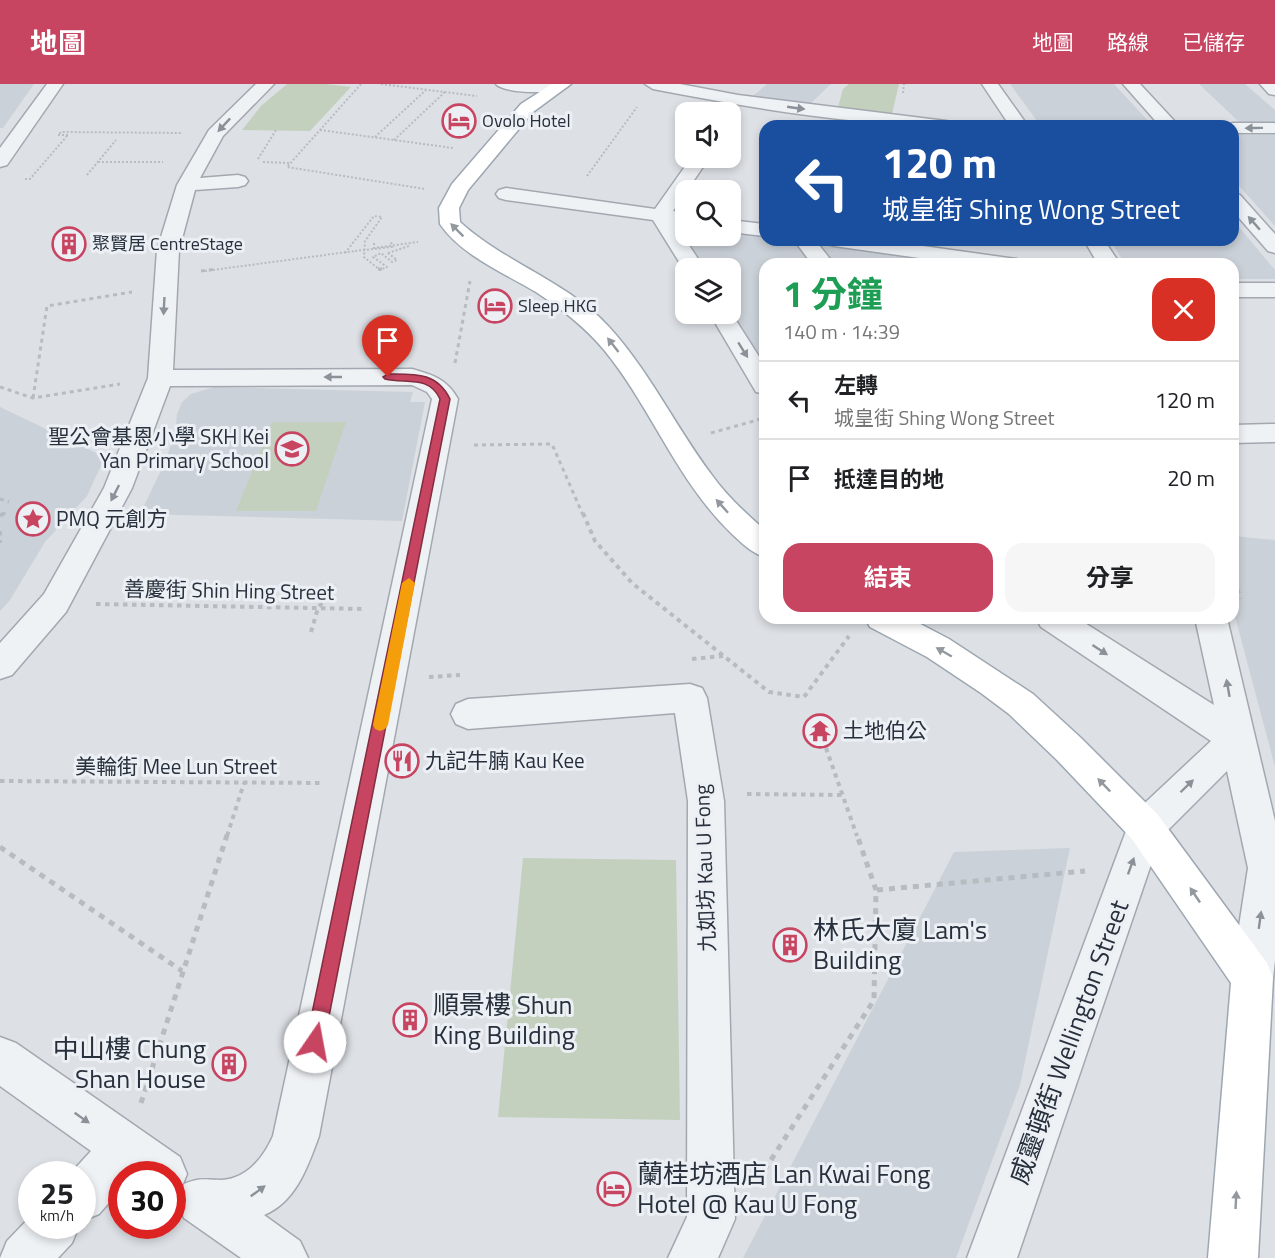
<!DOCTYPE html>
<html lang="zh-TW">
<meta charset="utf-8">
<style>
:root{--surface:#fff;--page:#f6f6f6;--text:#202124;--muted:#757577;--line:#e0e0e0;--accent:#c84562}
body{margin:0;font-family:"Titillium Web","Noto Sans TC",sans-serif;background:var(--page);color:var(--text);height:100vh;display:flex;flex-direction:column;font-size:22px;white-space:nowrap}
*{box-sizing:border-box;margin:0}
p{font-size:20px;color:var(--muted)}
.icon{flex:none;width:33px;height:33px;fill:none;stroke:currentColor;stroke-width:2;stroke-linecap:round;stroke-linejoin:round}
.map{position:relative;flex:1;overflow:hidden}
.panel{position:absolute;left:759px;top:174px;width:480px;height:366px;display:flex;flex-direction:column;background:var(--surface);border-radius:18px;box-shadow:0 3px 9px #0003}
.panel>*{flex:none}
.guide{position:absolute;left:759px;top:36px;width:480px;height:126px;border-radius:18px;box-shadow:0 3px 9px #0003;background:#1a4fa0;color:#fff;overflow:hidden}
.controls{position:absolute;left:675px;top:18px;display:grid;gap:12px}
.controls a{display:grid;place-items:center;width:66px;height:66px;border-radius:12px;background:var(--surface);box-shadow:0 3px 9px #0003;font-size:30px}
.speed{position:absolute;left:18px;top:1077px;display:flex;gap:12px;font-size:30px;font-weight:700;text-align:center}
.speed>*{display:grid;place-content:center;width:78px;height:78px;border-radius:50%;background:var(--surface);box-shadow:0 3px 9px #0003;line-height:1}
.speed small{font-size:15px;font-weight:400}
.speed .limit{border:9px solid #d22;background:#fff;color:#111}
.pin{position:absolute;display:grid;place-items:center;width:51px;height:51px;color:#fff;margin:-62px -26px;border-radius:50% 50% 50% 0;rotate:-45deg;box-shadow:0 0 6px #0007}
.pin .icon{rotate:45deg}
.me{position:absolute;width:66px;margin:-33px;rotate:12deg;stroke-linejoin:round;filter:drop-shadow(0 0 4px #0008)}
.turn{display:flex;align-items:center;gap:21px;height:126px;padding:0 24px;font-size:27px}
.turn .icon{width:78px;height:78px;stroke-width:2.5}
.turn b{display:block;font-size:42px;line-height:51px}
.round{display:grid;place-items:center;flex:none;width:63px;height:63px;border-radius:18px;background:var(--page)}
.head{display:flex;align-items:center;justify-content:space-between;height:102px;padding:0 24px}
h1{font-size:36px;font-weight:700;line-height:45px;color:#1e9e55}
.action{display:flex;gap:12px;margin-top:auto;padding:12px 24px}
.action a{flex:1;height:69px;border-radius:18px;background:var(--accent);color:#fff;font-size:24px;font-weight:700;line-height:69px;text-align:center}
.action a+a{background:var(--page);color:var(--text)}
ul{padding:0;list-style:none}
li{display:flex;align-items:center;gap:18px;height:78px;padding:0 24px;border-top:2px solid var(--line)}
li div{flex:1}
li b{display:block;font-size:22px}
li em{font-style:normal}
header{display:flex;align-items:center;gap:36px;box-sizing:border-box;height:84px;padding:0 30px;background:var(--accent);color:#fff}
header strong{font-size:28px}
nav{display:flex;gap:33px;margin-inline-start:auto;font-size:21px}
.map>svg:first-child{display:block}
.built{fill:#cbd1d8}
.green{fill:#c4d0be}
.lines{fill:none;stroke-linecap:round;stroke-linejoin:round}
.minor-casing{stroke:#a3a8b0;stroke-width:3}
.major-casing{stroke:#9da7b1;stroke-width:3}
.path-far3{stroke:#b7bcc1;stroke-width:2;stroke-dasharray:2 2;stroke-linecap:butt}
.path-far2{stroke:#b7bcc1;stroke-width:3;stroke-dasharray:4 4;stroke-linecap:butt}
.path-far1{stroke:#b7bcc1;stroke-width:4;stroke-dasharray:4.5 4.5;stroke-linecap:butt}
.path{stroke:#b7bcc1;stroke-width:5;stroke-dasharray:6 6;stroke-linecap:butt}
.minor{fill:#eff2f5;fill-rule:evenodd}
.major{fill:#fff;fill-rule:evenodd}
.path-bridge{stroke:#b7bcc1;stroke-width:2;stroke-dasharray:2 2;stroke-linecap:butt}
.oneway{fill:#8b9198}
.oneway2{fill:#93989e}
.route{fill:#c84562;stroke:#822d40;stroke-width:1.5}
.slow{fill:#f59e0b}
.labels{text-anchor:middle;stroke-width:6;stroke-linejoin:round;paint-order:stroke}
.far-poi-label{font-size:18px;fill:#27303c;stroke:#ecf0f4;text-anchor:start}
.poi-label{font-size:21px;fill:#27303c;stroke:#ecf0f4;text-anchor:start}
.street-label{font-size:21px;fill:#27303c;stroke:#ecf0f4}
.near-poi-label{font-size:26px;fill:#27303c;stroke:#ecf0f4;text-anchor:start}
.near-street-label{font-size:26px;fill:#27303c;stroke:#ecf0f4}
</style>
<header>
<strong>地圖</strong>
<nav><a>地圖</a><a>路線</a><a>已儲存</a></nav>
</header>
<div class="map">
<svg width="1275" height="1174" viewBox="0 0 1275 1174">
<rect width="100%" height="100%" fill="#dde1e6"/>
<!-- built -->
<g class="built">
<polygon points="0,0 34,0 3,44 0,44"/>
<polygon points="767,0 831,0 810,20 753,12"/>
<polygon points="1010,0 1114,0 1151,40 1040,41"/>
<polygon points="1199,0 1245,0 1275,26 1275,38 1239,38"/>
<polygon points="1233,51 1275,51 1275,142 1233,95"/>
<polygon points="1233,136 1275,186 1275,195 1233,195 1233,180 1125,180 1110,156 1233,156"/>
<polygon points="675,139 685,141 686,152 730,152 731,147 765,152 765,156 794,156 812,180 765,180 765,283 731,228 730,184 704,184"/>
<polygon points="809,159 975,180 828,180"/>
<polygon points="214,303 413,308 410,318 425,318 402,437 140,430 164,380 175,350 177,330 182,318 191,310"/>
<polygon points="0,323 105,373 87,412 45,458 10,516 0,527"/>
<polygon points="1233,452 1275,456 1275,683 1233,525"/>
<polygon points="1070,764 1020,1001 956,1174 743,1174 954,768"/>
</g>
<!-- green -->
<g class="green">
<polygon points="287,0 326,0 351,3 310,47 242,46 261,22"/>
<polygon points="849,0 899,0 892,30 838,23 843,5"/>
<polygon points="272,338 346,338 316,427 236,427"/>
<polygon points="523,774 676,776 680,1036 498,1033"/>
</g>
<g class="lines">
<defs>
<g id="minor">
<polygon points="47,0 63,0 7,81 0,83 0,64"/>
<path d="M256,0H274L223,52L200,94L238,91L245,93L248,97L245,101L238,103L195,106L179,166L173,286L412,285C433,291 447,295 458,315L319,1052C308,1082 296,1118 264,1131L300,1157L308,1174H241L184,1134L177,1117L184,1100C202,1093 203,1096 221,1096C247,1095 263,1074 273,1052L432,315L427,308L412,301L170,302L132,404L66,528L12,591L0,595V559L44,510L104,404L148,294L157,166L177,101L209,46Z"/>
<path d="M496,0H569V1C561,11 504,10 496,0Z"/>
<path d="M645,0H680L738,11L946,37L952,38L955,42C854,42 752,24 653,5Z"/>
<polygon points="982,0 998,0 1028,42 1010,42"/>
<polygon points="1123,0 1140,0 1179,42 1160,42"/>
<polygon points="1260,0 1275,0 1275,11 1269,10"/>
<polygon points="1233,39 1275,39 1275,49 1233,49 1233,42 1225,42"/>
<polygon points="691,74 709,74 673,127 686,129 686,141 675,140 704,184 686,184 686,189 653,136 506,116 499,114 496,110 499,106 506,104 655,125"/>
<polygon points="1233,109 1240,111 1275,150 1275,169 1268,167 1233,127"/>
<polygon points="730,136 765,140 765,152 730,148"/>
<polygon points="794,156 815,156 834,180 812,180"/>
<polygon points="824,156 880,156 1009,174 1017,175 1020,180 962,180 834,162 827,160"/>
<polygon points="1084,156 1104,156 1120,180 1098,180"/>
<rect x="1233" y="199" width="42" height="14"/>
<polygon points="730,227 765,282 765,310 756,308 710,230 730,230"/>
<polygon points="1275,340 1275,358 1233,359 1233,341"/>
<polygon points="1036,534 1077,534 1214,621 1195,534 1227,534 1275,737 1275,876 1273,894 1267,909 1252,915 1237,909 1231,894 1248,784 1227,687 1160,754 1017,1174 967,1174 1132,731 1211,657 1041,543"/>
<polygon points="690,600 702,604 707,614 724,717 735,1135 718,1174 668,1174 687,1133 688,717 675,629 468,645 456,640 451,630 456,620 468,615"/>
<polygon points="0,953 16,959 180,1073 187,1090 180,1107 172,1110 172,1090 122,1090 122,1104 99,1130 82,1137 82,1090 70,1090 91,1067 0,1002"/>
<polygon points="32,1131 32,1142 79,1142 72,1159 58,1174 0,1174 7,1157"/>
</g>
<g id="major">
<path d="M552,0H571L533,28L468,106L459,124L460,138C505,179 568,198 609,243C650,288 675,342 711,390C726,411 745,429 765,446V473C751,469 742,459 732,450C677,397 652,325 605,267C585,243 562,225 536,208C504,189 461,171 440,140L439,124L452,100L521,20Z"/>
<polygon points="865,534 909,534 949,555 1033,610 1081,654 1158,731 1267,879 1273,894 1258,1174 1208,1174 1231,899 1132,755 1057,676 1009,630 981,609 927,573 870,543"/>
</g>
</defs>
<!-- minor casing -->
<use href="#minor" class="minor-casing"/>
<!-- major casing -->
<use href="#major" class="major-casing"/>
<!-- path-far3 -->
<g class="path-far3">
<polyline points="361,0 287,83 425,105"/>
<polyline points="381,0 477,12"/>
<polyline points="903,9 904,0"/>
<polyline points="1114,42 1127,42"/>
<polyline points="320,46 453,64"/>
<polyline points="68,51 58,51 61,48 182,49"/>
<polyline points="375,53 426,6"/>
<polyline points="394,56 445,8"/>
<polyline points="258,75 276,46"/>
<polyline points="98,78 163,78"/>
<polyline points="263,78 289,79"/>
<polyline points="87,91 116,56"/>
<polyline points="587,92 637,23"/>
<polyline points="25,95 30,95 67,52"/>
<polyline points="374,159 374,164 418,158"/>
<polyline points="345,169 374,132 382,133 365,157 364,173 380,186 387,183 373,173 381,169 392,178 397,176 388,169"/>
<polyline points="388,169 409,162"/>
<polyline points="205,187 355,167"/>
</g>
<!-- path-far2 -->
<g class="path-far2">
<polyline points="378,185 382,185"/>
<polyline points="201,187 216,185"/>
<polyline points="455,279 470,197"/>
<polyline points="0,303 33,314 120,300"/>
<polyline points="33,314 47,222 132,208"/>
<polyline points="711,349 761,335"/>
<polyline points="474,361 552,360 583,431"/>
<polyline points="0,415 9,418"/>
<polyline points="2,431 8,427"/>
</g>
<!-- path-far1 -->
<g class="path-far1">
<polyline points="583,429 595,457 632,499 769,608 804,613 849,552"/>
<polyline points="0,432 4,429"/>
<polyline points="0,447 0,459"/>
<polyline points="1233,488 1240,515"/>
<polyline points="96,520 365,525"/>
<polyline points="311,548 318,524 336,501"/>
<polyline points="692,575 723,572"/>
<polyline points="429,593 460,591"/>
<polyline points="820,647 857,752"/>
<polyline points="0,697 324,699"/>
<polyline points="747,710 842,711"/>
<polyline points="227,752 244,699"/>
</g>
<!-- path -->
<g class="path">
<polyline points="0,763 182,887"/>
<polyline points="877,806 1085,787"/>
<polyline points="141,1019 227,751"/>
<polyline points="758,1096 874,916 876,806 857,751"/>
</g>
<!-- minor -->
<use href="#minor" class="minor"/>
<!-- major -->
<use href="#major" class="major"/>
<!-- path-bridge -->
<polyline class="path-bridge" points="355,167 392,163 391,157"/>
</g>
<!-- one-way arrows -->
<defs><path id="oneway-solid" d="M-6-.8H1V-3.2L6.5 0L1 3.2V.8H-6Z" transform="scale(1.5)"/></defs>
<g class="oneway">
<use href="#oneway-solid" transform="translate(796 24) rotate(8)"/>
<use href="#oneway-solid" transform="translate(224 41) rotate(133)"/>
<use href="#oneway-solid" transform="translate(1254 44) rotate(179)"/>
<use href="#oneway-solid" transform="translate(1254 139) rotate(-131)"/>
<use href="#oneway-solid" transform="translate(164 222) rotate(93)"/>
<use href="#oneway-solid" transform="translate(743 266) rotate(58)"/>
<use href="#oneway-solid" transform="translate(333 293) rotate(180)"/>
<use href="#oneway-solid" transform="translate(115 409) rotate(117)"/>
<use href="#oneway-solid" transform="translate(1100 566) rotate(33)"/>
<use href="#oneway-solid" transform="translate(1228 604) rotate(-100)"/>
<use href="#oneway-solid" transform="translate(1187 702) rotate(-44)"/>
<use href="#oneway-solid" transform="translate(1131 782) rotate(-70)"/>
<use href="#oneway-solid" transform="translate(1260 836) rotate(-82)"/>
<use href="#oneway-solid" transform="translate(82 1034) rotate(35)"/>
<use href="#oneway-solid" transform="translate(258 1107) rotate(-36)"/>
</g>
<g class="oneway2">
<use href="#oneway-solid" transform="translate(457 146) rotate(-135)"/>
<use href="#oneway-solid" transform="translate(613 261) rotate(-128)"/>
<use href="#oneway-solid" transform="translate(722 422) rotate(-132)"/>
<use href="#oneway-solid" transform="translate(944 568) rotate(-150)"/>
<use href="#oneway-solid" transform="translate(1104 701) rotate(-134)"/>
<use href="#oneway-solid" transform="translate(1195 811) rotate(-124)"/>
<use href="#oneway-solid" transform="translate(1236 1116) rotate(-87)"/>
</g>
<!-- route -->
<path class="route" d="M388,290C415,290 437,288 450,315L324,958L321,965L315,967L308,965L306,958L440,315C429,291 406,300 385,295L383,293Z"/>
<!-- slow -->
<polygon class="slow" points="409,494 415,499 388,641 385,645 380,647 375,645 373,641 402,499"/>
<!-- icons -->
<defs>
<symbol id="hotel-ring" viewBox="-11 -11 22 22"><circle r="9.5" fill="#ecf0f4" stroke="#c84562" stroke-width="1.5"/><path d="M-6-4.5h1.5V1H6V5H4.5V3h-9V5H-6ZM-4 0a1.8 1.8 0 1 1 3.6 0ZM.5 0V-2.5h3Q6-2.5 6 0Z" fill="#c84562"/></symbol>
<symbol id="building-ring" viewBox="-11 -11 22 22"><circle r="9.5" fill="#ecf0f4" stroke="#c84562" stroke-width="1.5"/><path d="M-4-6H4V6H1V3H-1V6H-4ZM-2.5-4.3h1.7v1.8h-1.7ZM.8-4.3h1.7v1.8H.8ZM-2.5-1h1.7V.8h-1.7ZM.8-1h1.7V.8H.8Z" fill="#c84562"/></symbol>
<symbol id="school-ring" viewBox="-11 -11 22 22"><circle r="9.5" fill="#ecf0f4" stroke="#c84562" stroke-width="1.5"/><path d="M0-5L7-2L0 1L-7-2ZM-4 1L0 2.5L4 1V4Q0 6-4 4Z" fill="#c84562"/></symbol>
<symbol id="sight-ring" viewBox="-11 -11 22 22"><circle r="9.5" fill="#ecf0f4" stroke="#c84562" stroke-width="1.5"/><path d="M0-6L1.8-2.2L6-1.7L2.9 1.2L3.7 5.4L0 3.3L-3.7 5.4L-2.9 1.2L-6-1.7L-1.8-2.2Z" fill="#c84562"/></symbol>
<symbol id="temple-ring" viewBox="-11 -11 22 22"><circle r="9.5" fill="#ecf0f4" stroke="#c84562" stroke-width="1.5"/><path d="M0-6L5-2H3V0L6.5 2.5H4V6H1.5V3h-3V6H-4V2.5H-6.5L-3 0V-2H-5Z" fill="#c84562"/></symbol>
<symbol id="restaurant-ring" viewBox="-11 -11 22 22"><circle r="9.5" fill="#ecf0f4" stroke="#c84562" stroke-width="1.5"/><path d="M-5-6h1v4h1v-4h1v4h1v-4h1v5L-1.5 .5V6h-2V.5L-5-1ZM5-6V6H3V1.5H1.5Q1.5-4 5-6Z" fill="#c84562"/></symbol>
</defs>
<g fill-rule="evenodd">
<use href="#hotel-ring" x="440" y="18" width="38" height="38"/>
<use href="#building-ring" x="50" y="141" width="38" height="38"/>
<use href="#hotel-ring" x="476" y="203" width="38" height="38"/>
<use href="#school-ring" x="273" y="346" width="38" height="38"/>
<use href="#sight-ring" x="14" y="416" width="38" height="38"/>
<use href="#temple-ring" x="801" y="628" width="38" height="38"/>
<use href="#restaurant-ring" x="383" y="658" width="38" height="38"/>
<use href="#building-ring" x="771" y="842" width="38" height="38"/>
<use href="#building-ring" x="391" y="917" width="38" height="38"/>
<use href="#building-ring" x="210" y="961" width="38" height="38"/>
<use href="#hotel-ring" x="595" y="1086" width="38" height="38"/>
</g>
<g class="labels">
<!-- far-poi labels -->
<g class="far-poi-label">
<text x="482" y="43">Ovolo Hotel</text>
<text x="92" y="166">聚賢居 CentreStage</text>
<text x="518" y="228">Sleep HKG</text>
</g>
<!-- poi labels -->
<g class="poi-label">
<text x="269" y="360" text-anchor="end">聖公會基恩小學 SKH Kei<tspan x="269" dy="24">Yan Primary School</tspan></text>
<text x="56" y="442">PMQ 元創方</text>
<text x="843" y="654">土地伯公</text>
<text x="425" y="684">九記牛腩 Kau Kee</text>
</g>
<!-- street labels -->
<g class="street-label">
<text transform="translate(229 507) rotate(1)" y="7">善慶街 Shin Hing Street</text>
<text x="176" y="690">美輪街 Mee Lun Street</text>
<text transform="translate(705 784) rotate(-92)" y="7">九如坊 Kau U Fong</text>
</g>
<!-- near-poi labels -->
<g class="near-poi-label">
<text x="813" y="855">林氏大廈 Lam's<tspan x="813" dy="30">Building</tspan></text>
<text x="433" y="930">順景樓 Shun<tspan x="433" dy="30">King Building</tspan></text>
<text x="206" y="974" text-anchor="end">中山樓 Chung<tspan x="206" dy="30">Shan House</tspan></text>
<text x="637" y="1099">蘭桂坊酒店 Lan Kwai Fong<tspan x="637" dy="30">Hotel @ Kau U Fong</tspan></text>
</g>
<!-- near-street labels -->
<g class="near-street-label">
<text transform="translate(1069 958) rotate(-70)" y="9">威靈頓街 Wellington Street</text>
</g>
</g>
</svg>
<div class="controls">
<a><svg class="icon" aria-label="sound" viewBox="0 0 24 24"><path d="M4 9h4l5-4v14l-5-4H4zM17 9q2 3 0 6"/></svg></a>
<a><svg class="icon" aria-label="search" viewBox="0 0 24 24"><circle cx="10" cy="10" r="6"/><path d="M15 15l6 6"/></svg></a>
<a><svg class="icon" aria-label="layers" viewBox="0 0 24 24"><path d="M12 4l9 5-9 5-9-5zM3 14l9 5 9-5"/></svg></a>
</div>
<div class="speed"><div>25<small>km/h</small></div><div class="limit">30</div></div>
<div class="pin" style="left:388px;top:293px;background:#d93025"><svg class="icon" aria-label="arrive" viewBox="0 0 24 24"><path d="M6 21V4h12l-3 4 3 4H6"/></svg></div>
<svg class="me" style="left:315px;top:958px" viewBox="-20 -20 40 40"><circle r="19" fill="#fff"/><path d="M0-13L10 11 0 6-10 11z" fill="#c84562"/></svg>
<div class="guide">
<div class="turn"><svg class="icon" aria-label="left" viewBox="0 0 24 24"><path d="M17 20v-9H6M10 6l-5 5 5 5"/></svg><div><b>120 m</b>城皇街 Shing Wong Street</div></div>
</div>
<section class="panel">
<div class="head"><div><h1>1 分鐘</h1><p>140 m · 14:39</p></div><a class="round" style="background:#d93025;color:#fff"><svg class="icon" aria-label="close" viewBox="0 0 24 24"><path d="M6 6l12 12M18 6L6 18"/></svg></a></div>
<ul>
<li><svg class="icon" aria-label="left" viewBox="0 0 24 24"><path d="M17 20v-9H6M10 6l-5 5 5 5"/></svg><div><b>左轉</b><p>城皇街 Shing Wong Street</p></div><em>120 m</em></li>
<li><svg class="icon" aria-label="arrive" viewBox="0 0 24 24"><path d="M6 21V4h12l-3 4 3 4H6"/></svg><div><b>抵達目的地</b></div><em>20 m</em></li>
</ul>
<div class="action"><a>結束</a><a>分享</a></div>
</section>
</div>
